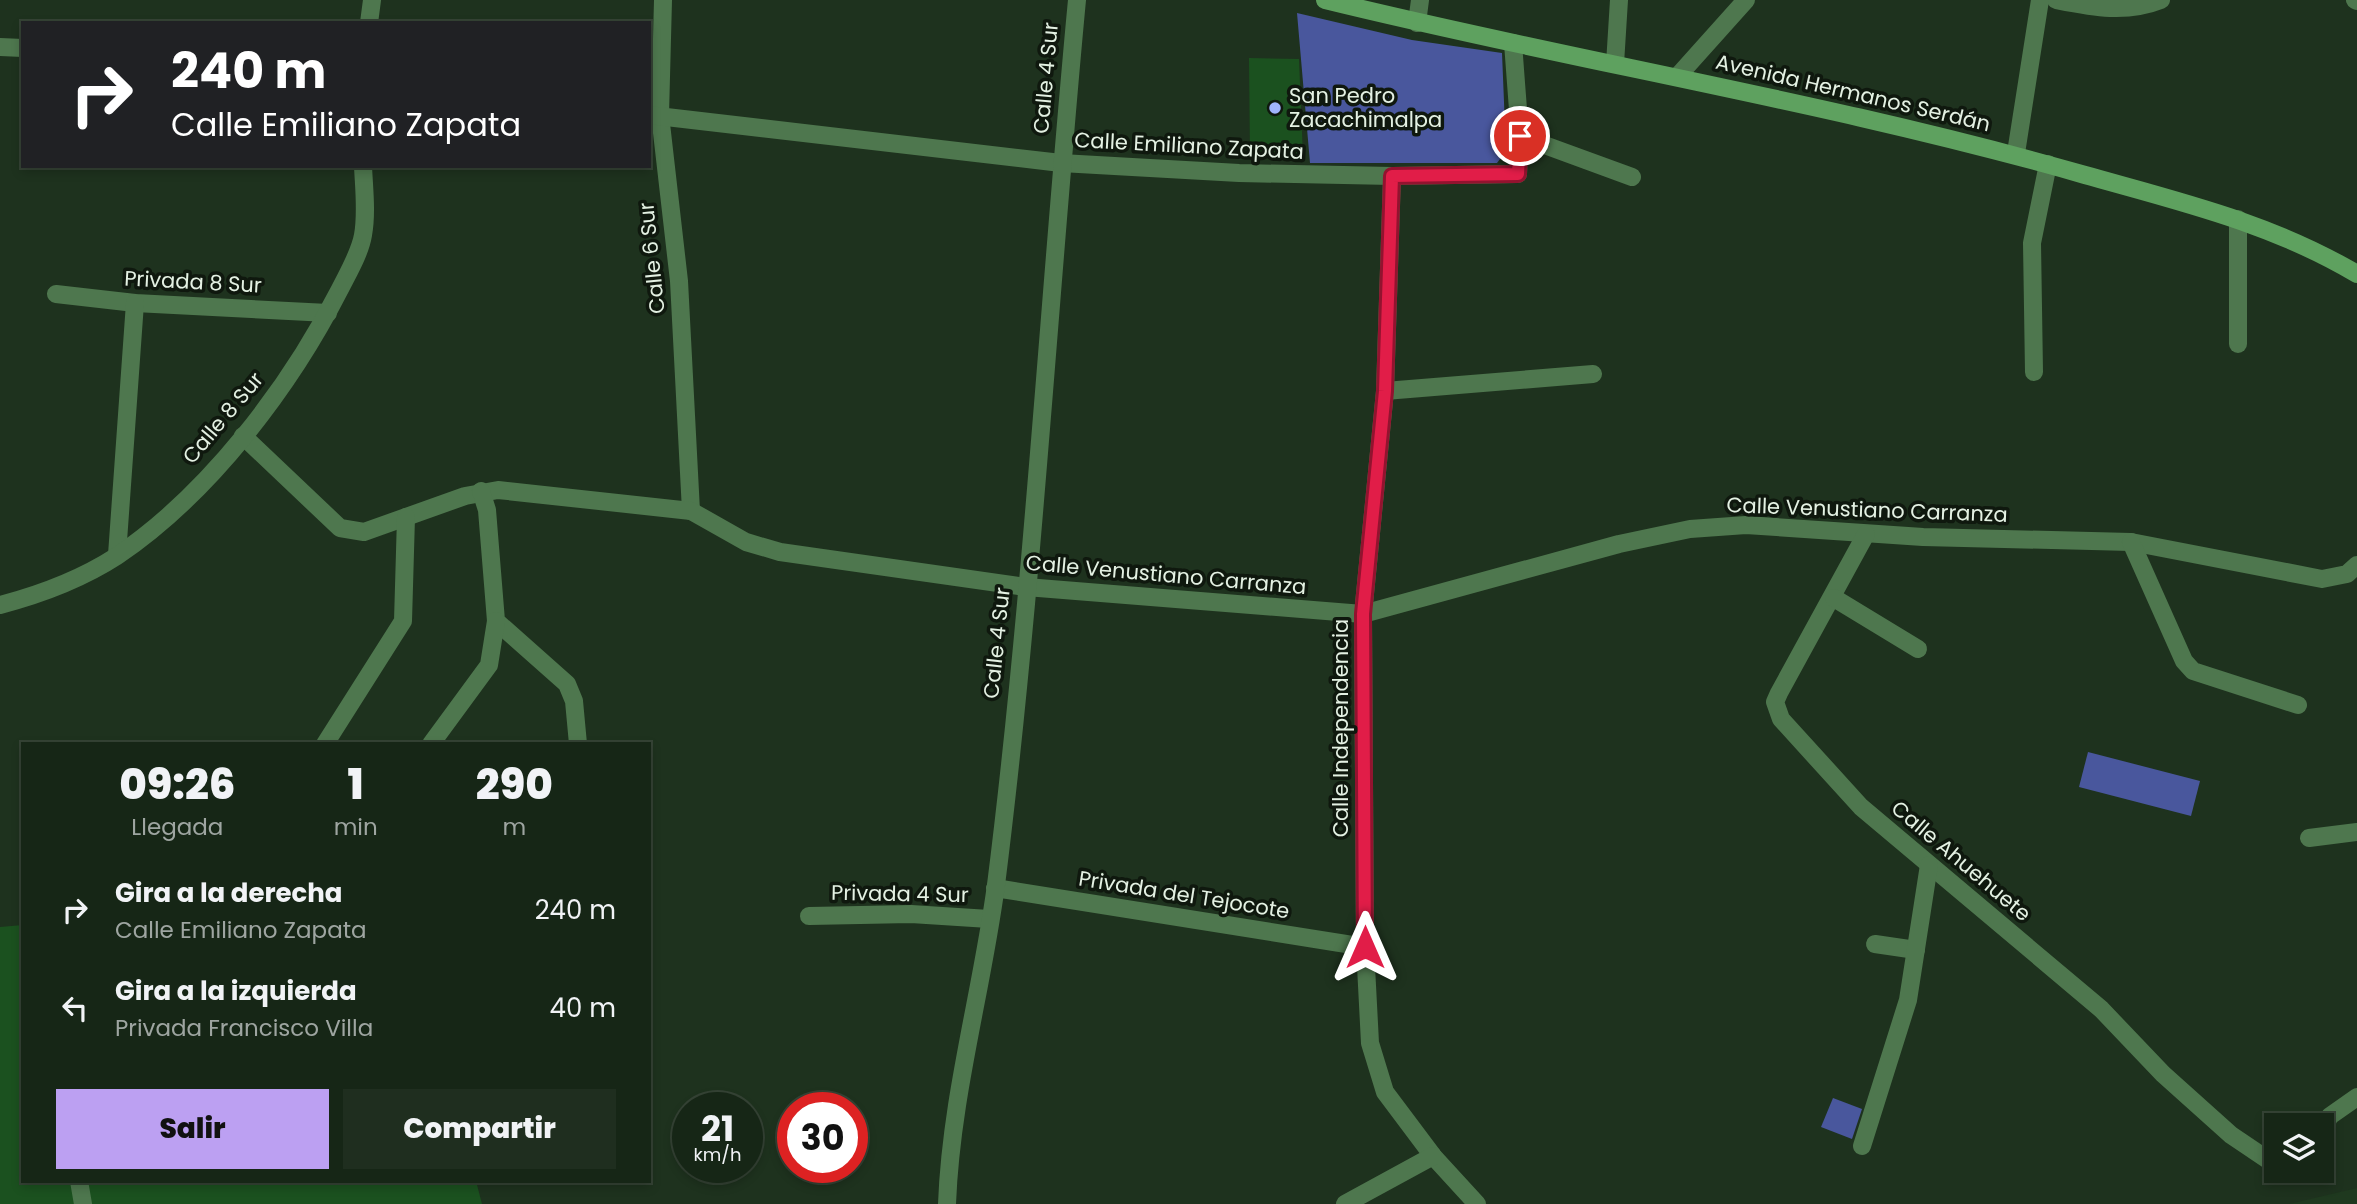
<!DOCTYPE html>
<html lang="es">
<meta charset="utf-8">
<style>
:root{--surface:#162616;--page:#1f2e1f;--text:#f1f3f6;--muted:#9ea5a1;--line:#354335;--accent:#bca0f2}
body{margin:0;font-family:Poppins,sans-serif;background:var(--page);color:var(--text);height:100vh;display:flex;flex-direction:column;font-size:26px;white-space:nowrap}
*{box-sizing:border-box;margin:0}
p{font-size:23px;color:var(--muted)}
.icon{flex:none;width:38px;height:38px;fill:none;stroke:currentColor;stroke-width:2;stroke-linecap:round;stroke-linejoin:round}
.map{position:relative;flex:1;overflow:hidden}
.details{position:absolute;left:21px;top:742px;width:630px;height:441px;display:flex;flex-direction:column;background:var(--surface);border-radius:0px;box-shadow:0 4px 10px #0003,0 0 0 2px var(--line)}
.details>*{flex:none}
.guide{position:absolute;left:21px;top:21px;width:630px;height:147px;border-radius:0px;box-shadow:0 4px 10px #0003,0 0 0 2px var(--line);background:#202124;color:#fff;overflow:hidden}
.tools{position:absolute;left:2264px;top:1113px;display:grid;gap:14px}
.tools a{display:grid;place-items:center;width:70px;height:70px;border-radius:0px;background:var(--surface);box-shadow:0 4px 10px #0003,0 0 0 2px var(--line);font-size:35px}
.speed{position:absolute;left:672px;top:1092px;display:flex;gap:14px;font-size:35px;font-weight:700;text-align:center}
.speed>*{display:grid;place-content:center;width:91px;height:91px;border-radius:50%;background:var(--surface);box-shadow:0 4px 10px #0003,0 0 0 2px var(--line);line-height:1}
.speed small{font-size:18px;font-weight:400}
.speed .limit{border:10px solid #d22;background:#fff;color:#111}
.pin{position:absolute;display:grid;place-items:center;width:60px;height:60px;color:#fff;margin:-30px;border:4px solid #fff;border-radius:50%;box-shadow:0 2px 7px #0007}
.me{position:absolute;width:77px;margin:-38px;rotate:0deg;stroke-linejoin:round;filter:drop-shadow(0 0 5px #0008)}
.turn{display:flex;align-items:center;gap:24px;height:147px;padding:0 35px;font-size:32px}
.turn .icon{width:91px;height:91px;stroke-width:2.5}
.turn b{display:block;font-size:49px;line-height:60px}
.eta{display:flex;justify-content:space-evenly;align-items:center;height:119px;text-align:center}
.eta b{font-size:42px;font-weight:800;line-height:49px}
.cta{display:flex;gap:14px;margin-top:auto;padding:14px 35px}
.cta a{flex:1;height:80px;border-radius:0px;background:var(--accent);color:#111;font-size:28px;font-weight:800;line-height:80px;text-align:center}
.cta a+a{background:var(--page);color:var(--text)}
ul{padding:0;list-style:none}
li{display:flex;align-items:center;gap:21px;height:98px;padding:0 35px}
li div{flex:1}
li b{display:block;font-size:26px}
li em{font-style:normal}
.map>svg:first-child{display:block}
.built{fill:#1f391f}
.green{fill:#1b511f}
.building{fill:#49579d}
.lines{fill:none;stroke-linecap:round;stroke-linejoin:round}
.street{stroke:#4e774e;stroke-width:18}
.secondary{stroke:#5ea15f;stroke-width:18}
.route-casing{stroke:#92132f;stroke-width:18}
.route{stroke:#e11d48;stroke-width:12}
.poi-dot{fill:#a0b3fd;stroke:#0f180e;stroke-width:2.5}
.labels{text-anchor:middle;stroke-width:7;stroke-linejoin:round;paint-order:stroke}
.street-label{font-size:21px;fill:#e4f1e3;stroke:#0f180e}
.poi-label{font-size:21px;fill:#e4f1e3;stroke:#0f180e;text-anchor:start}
</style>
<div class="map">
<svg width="2357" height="1204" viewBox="0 0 2357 1204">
<rect width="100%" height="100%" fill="#1e321e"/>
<!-- built -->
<polygon class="built" points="2357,1188 2357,1204 2289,1204"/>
<!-- green -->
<g class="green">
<polygon points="1249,58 1299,59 1303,157 1250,156"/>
<polygon points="23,925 23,1181 476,1181 482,1204 0,1204 0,927"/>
</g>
<!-- building -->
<g class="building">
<polygon points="1297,13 1412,40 1502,53 1506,151 1497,163 1310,163"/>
<polygon points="2088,752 2200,781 2191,816 2079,787"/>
<polygon points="1833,1098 1862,1109 1852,1139 1821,1127"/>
</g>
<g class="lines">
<!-- street -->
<g class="street">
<polyline points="663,0 660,115 679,281 691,511"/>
<path d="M2056,0C2092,7 2126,14 2161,0"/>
<polyline points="2355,0 2357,1"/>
<polyline points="369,23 372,0"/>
<polyline points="1417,23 1420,0"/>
<polyline points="0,47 23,48"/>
<polyline points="1615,64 1619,0"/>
<polyline points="1677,77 1746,0"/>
<polyline points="649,115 1061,163 1239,173 1392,176 1518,174 1520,136 1513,43"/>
<polyline points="1520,136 1632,177"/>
<polyline points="2016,153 2040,0"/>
<polyline points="1392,176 1385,391 1363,614 1365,947 1370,1043 1385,1092 1433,1156 1477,1204"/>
<polyline points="56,294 135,303 328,313"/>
<polyline points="2238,344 2238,219"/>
<polyline points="2034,372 2032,243 2048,164"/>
<polyline points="1385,391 1593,374"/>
<polyline points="243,436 340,528 364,532 465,496 498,490 691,511 746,542 780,552 1026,587 1363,614 1619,544 1690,529 1746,525 1923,537 2131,542 2322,579 2347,574 2357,565"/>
<polyline points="481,491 487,510 496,621 567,684 574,701 578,744"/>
<polyline points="1866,534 1779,693 1775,702 1781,719 1861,807 2101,1009 2163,1074 2231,1135 2277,1166"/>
<polyline points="2131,542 2184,661 2193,671 2298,705"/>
<polyline points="117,555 135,303"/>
<polyline points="1834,598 1918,649"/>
<path d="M0,605C42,594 80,580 117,556C209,494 290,387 340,289C348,273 360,253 363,235C367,213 364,189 363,166"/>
<polyline points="325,744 403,621 406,517"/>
<polyline points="431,744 489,665 496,621"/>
<polyline points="2309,838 2357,832"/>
<polyline points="995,888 1365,947"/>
<polyline points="809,916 911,914 989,919"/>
<polyline points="1875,944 1916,950"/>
<polyline points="2322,1130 2330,1116 2357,1097"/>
<polyline points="1862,1146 1908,1000 1929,865"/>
<polyline points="79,1181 83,1204"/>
<path d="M947,1204C951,1096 982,991 996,885C1033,591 1049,295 1077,0"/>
<polyline points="1345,1204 1433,1156"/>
</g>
<!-- secondary -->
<path class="secondary" d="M1325,0C1577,62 1835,103 2085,175C2181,202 2271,223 2357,274"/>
</g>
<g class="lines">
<defs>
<polyline id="route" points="1365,947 1363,614 1385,391 1392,176 1518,174 1520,136"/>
</defs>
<!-- route casing -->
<use href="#route" class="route-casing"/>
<!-- route -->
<use href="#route" class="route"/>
</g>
<!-- markers -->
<circle class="poi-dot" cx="1275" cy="108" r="7"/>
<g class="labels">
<!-- street labels -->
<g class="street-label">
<text transform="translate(1046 78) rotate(-85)" y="7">Calle 4 Sur</text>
<text transform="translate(1853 93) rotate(13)" y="7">Avenida Hermanos Serdán</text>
<text transform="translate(1189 146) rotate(3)" y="7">Calle Emiliano Zapata</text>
<text transform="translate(652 258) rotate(-96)" y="7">Calle 6 Sur</text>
<text transform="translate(193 282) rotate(3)" y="7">Privada 8 Sur</text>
<text transform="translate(223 418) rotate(-50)" y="7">Calle 8 Sur</text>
<text transform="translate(1867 510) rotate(2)" y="7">Calle Venustiano Carranza</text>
<text transform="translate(1166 575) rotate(5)" y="7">Calle Venustiano Carranza</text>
<text transform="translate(997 643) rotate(-84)" y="7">Calle 4 Sur</text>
<text transform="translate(1341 728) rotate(-90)" y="7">Calle Independencia</text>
<text transform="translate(1961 861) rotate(40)" y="7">Calle Ahuehuete</text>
<text transform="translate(900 894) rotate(1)" y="7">Privada 4 Sur</text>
<text transform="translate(1184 895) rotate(9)" y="7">Privada del Tejocote</text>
</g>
<!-- poi labels -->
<g class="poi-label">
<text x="1289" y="103">San Pedro<tspan x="1289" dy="24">Zacachimalpa</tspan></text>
</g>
</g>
</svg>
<div class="tools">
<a><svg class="icon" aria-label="layers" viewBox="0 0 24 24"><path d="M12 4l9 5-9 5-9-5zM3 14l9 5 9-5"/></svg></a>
</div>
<div class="speed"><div>21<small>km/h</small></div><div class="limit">30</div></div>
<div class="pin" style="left:1520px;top:136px;background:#d93025"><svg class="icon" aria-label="arrive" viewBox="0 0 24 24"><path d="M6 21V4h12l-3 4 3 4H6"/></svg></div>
<svg class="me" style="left:1365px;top:947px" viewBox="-20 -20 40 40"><path d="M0-17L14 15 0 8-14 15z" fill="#e11d48" stroke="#fff" stroke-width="4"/></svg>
<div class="guide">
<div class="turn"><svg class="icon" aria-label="right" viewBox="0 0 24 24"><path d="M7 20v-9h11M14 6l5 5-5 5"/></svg><div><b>240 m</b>Calle Emiliano Zapata</div></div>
</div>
<section class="details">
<div class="eta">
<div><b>09:26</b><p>Llegada</p></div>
<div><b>1</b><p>min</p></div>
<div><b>290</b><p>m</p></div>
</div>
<ul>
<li><svg class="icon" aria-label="right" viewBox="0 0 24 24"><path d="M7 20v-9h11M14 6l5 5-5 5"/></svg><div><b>Gira a la derecha</b><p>Calle Emiliano Zapata</p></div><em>240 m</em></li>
<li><svg class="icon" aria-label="left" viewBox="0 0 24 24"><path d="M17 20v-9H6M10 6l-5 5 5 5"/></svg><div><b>Gira a la izquierda</b><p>Privada Francisco Villa</p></div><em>40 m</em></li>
</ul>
<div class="cta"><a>Salir</a><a>Compartir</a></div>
</section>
</div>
